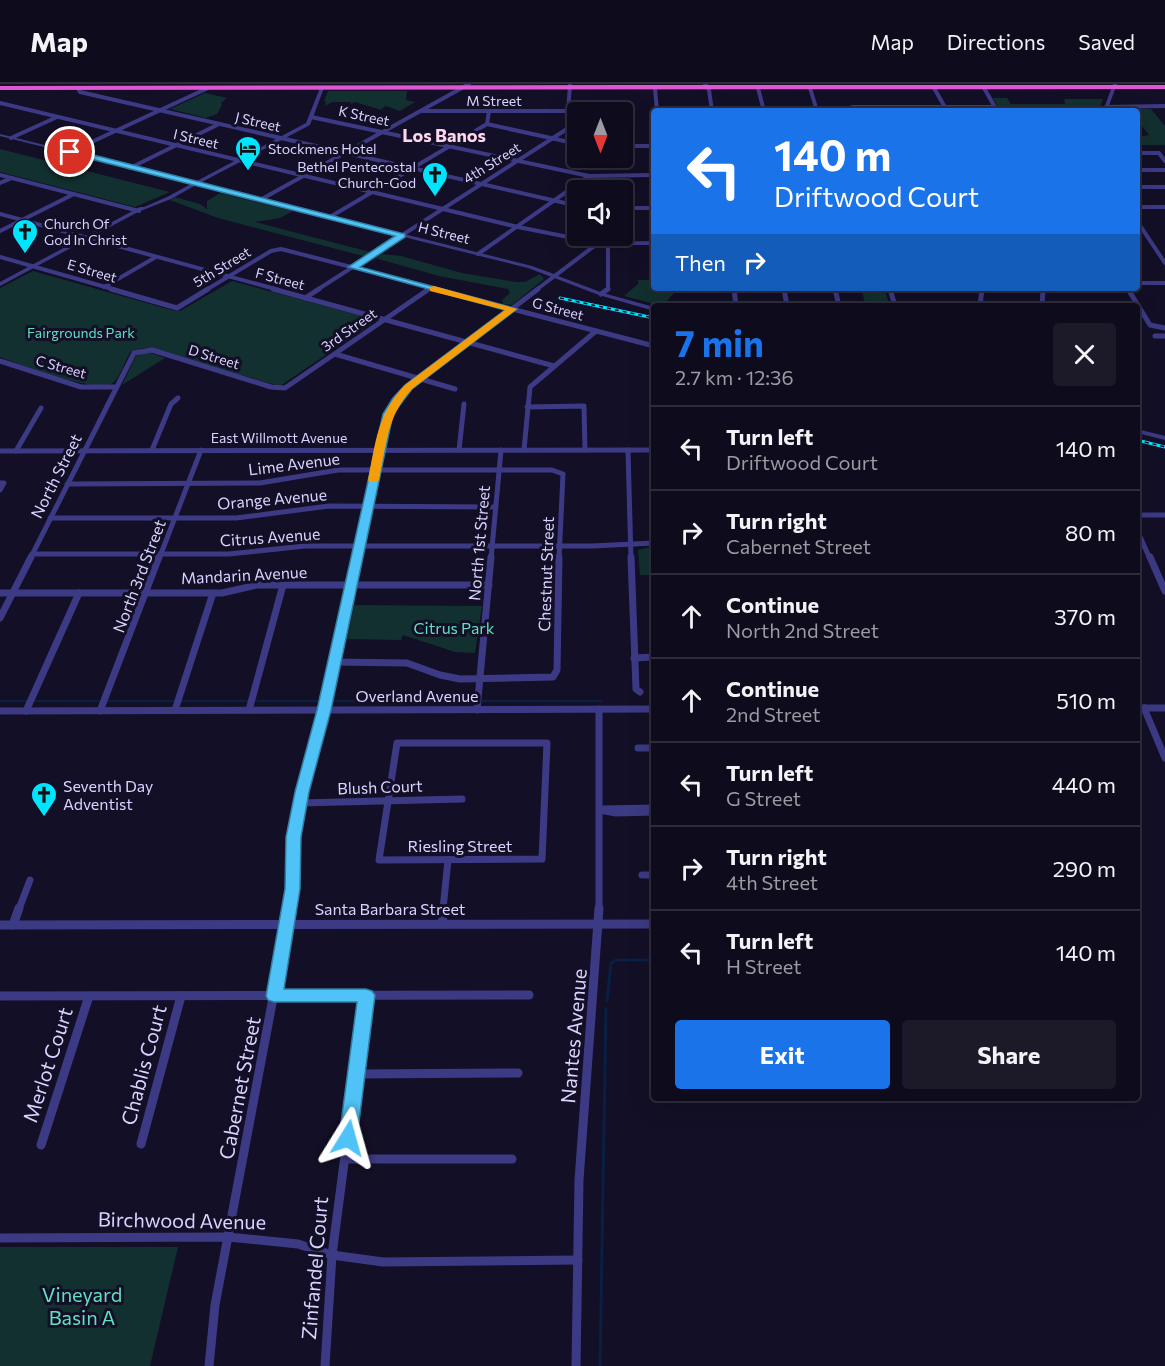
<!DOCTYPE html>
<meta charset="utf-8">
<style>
:root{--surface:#0e0b1c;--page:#1c1929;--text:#f1f3f6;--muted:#9b9ba3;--line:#2e2b3b;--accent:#1a73e8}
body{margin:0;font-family:Commissioner,sans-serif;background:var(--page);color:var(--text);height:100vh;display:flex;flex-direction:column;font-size:22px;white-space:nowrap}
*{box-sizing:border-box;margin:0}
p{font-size:20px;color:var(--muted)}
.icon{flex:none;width:33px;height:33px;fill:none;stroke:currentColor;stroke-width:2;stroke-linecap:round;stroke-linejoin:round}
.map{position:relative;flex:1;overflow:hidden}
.drawer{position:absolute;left:651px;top:219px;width:489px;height:798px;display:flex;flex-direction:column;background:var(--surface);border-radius:6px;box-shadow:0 6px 24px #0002,0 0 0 2px var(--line)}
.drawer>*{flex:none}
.guide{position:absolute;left:651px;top:24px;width:489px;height:183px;border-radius:6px;box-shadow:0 6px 24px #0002,0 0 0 2px var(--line);background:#1a73e8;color:#fff;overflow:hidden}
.needle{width:39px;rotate:180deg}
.buttons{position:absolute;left:567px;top:18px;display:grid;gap:12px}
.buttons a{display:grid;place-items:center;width:66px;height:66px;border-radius:6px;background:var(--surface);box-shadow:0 6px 24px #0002,0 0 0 2px var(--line);font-size:30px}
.pin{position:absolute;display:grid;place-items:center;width:51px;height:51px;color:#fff;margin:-26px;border:3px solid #fff;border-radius:50%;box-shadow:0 2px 6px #0007}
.me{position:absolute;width:66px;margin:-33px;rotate:8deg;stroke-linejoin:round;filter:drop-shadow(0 0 4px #0008)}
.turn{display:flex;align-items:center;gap:21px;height:126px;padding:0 24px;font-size:27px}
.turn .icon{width:78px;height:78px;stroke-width:2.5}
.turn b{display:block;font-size:42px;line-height:51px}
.then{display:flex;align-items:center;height:57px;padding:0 24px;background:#0003;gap:12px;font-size:22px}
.round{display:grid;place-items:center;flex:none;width:63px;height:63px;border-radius:6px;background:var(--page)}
.summary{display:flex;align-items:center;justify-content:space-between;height:102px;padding:0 24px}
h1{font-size:36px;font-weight:700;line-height:45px;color:var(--accent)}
.button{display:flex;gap:12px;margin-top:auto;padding:12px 24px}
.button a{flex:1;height:69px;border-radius:6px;background:var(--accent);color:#fff;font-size:24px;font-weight:700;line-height:69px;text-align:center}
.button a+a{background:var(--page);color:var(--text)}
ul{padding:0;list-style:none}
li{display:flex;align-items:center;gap:18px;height:84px;padding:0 24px;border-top:2px solid var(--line)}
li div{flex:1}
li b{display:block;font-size:22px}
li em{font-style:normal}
header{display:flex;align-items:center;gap:36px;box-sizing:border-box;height:84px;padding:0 30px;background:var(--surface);border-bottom:2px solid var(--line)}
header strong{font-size:28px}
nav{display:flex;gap:33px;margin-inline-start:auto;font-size:21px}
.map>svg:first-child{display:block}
.green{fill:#12302f}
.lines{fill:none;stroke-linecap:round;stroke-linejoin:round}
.stream-far1{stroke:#0a1f44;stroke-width:2}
.stream{stroke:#0a1f44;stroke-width:3}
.minor-far3{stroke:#3d3a85;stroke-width:4}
.minor-far2{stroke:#3d3a85;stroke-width:5}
.minor-far1{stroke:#3d3a85;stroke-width:7}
.minor{stroke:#3d3a85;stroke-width:9}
.tertiary{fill:#3d3a85;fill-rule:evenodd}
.trunk{fill:#e055d1;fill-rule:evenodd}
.rail-casing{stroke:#00e5ff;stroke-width:3}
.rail{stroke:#130f26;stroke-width:1.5;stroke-dasharray:4;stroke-linecap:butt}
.route{fill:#4fc3f7;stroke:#337fa1;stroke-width:1.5}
.slow{fill:#f59e0b}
.labels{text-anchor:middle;stroke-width:6;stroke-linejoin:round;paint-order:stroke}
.far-street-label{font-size:14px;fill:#d9d4ff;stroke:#130f26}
.far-poi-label{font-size:14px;fill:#d9d4ff;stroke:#130f26;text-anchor:start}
.far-park-label{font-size:14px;fill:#5fe0c0;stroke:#130f26}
.street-label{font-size:16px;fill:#d9d4ff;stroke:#130f26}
.park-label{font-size:16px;fill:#5fe0c0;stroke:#130f26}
.poi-label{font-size:16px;fill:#d9d4ff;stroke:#130f26;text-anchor:start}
.far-district-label{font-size:18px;font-weight:bold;fill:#ffd6f0;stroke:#130f26}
.near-street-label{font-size:20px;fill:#d9d4ff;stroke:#130f26}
.near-park-label{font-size:20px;fill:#5fe0c0;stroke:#130f26}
</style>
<header>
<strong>Map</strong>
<nav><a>Map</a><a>Directions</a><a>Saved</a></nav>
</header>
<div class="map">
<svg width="1165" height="1282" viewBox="0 0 1165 1282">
<rect width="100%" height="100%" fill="#130f26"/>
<!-- green -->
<g class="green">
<polygon points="328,7 407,7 406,16 415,18 400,27 386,22 381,25 385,27 355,18 351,20 350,18 332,18 325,22 326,18 324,17"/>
<polygon points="205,9 227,14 221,19 222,21 217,30 206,34 170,25"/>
<polygon points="993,14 1007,14 1011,20 1065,20 1064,15 1103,15 1099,27 1000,27"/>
<polygon points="1115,24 1151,25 1165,42 1165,61 1137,61 1137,53 1149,51 1142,42 1137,42 1137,27 1112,27"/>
<polygon points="0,65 170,108 135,123 0,88"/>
<polygon points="220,109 293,127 280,134 255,138 370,168 363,172 218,134 170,116 175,113 200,120 207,125 207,117"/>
<polygon points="382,170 401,172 462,189 516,198 525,198 540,190 544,195 512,221 503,220 502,216 510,209 508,205 439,192 375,174"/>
<path d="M33,187L175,227H180L232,197L373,235V239L280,302L144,264L130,268C125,277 121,291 114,298C100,312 19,280 0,273V204Z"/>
<polygon points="638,196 654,196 654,204 679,204 662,222 624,212 638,200"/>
<polygon points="861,204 884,204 890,222 866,222"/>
<polygon points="148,268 165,274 122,301 136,272"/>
<polygon points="654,462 654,491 640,491 638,466"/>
<polygon points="354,521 482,522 475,569 455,568 403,551 401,556 347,555"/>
<polygon points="0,1163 178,1163 150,1282 0,1282"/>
</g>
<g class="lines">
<!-- stream-far1 -->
<g class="stream-far1">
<polyline points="0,617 249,617"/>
<polyline points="254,617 324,617"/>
<polyline points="329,617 602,617"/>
</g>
<!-- stream -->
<g class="stream">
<polyline points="607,917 611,879 616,876 654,876"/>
<polyline points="600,1282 606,925"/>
</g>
<!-- minor-far3 -->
<g class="minor-far3">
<polyline points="705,0 709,6 712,27"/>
<polyline points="78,4 80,8 578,122"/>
<polyline points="655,4 657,27"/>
<polyline points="758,4 764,27"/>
<polyline points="810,4 817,27"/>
<polyline points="934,4 946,25"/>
<polyline points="984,4 996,25"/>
<polyline points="0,19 518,143 598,159"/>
<polyline points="852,23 995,23"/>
<polyline points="1106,23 1165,22"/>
<polyline points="422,27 568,27"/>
<polyline points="603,27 606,28"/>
<polyline points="311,33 589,92 654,91"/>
<polyline points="487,40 578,60"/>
<polyline points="11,54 57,33"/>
<polyline points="622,62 654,62"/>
<polyline points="70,68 208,4"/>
<polyline points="1137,69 1159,69 1165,77"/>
<polyline points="130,84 219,40"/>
<polyline points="1140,86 1165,86"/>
<polyline points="0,91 139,127"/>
<polyline points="0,99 12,94"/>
<polyline points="1137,103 1165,103"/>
<polyline points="260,116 469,0"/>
<polyline points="1137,123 1165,123"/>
<polyline points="622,124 654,124"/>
<polyline points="0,130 279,206"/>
<polyline points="330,133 487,40 489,27"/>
<polyline points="1137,137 1165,179"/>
<polyline points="0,147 74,110"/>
<polyline points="478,170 589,92"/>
<polyline points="0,173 116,206"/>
<polyline points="1137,199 1165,199"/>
<polyline points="104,203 156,173"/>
<polyline points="734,204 734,206"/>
<polyline points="784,204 784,206"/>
<polyline points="835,204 836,206"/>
<polyline points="890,204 891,206"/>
<polyline points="1127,204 1129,206"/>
<polyline points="206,206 271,167 281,165 441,206"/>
<polyline points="317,206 567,45 570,0"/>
<polyline points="426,206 430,204"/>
<polyline points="536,206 556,191"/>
<polyline points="606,206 608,205 608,159"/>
<polyline points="982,206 982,204"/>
<polyline points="1043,206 1043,204"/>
</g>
<!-- minor-far2 -->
<g class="minor-far2">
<polyline points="111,205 177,224 208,205"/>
<polyline points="273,205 554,282"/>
<polyline points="435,205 654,262"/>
<polyline points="734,205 736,222"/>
<polyline points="784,205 787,222"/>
<polyline points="835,205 839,222"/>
<polyline points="890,205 895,222"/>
<polyline points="1128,205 1150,241 1165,244"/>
<polyline points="601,210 608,205"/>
<polyline points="305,214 319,205"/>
<polyline points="980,222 982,205"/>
<polyline points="1042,222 1043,205"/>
<polyline points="1155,252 1165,252"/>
<polyline points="335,270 455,305"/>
<polyline points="0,277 81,303 116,303"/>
<polyline points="527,323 584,322 585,366"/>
<polyline points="152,366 171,320 178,314"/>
<polyline points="459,366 464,320"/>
<polyline points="524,366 530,303 596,247"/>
<polyline points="628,366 631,475"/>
<polyline points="0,367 654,366"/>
<polyline points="16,367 41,324"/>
<polyline points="0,399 4,399 0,406"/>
<polyline points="67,400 260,399 338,386 552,386 563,390 559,475"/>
<polyline points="1137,431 1165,431"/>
<polyline points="50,434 236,434 329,422 496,423"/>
<polyline points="1137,446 1150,475"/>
<polyline points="32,470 229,470 305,462 592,462 654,459"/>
<polyline points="30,475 134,269 152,266 271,303 285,304 429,205"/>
<polyline points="159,475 201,366"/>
<polyline points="356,475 386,335 396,317 409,303 538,205"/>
<polyline points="491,475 501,366"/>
</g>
<!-- minor-far1 -->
<g class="minor-far1">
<polyline points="631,473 636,605 640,608"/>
<polyline points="1150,473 1165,507"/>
<polyline points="0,509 222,509 257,501 489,501"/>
<polyline points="0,534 31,473"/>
<polyline points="634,574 654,573"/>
<polyline points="334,578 407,579 440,591 460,595 553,593 557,586 559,473"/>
<polyline points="1137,624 1165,624"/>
<polyline points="1144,624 1165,674"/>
<polyline points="599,625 599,825"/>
<polyline points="175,626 213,509"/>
<polyline points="249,626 283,501"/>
<polyline points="477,626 491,473"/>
<polyline points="0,627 654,625"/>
<polyline points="26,627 79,509"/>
<polyline points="100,627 159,473"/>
<polygon points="397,659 547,659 542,775 379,776"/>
<polyline points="638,664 654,664"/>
<polyline points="300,719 462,715"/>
<polyline points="603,725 654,724"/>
<polyline points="600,726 616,729 654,728"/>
<polyline points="642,791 654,791"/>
<polyline points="19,825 30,796"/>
<polyline points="290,825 293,805 294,753 302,708 324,626 356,473"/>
<polyline points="443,825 448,776"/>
</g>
<!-- minor -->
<g class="minor">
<polyline points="442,840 444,824"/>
<polyline points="0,841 654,840"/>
<polyline points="13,841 19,824"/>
<polyline points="0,912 529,911"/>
<polyline points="356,990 518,989"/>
<polyline points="141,1060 181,912"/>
<polyline points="41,1061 89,912"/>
<polyline points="345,1075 512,1075"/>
<polyline points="0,1154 228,1153 298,1160 332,1171 383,1178 578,1176"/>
<polyline points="209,1282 215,1221 290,824"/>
<polyline points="325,1282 332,1171 366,911"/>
<polyline points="576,1282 579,1096 599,824"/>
</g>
<!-- tertiary -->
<g class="tertiary">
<polygon points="1113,0 1117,0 1107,27 1103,27"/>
<polygon points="322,3 324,4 310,41 200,99 532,182 554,190 596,158 654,157 654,161 599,161 558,192 603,209 654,223 654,227 599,211 528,184 196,101 171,115 138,128 0,202 0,198 140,123 144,123 167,113 191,100 0,52 0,50 195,98 306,39 320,4"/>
<polygon points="1137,345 1165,352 1165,356 1137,349"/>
</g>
<!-- trunk -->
<polygon class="trunk" points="620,1 1165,1 1165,5 0,6 0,2"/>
<defs>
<g id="rail">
<polyline points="560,214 654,234"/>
<polyline points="1137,356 1165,363"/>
</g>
</defs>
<!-- rail casing -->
<use href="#rail" class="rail-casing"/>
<!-- rail -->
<use href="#rail" class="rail"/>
</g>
<!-- route -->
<polygon class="route" points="70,65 405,150 405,153 360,183 517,225 412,305 393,330 331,626 309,708 301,753 300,805 284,905 366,905 372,907 375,911 357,1054 354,1059 348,1062 341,1059 339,1054 357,918 274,918 268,916 266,912 285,805 286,753 295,708 317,626 383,330 393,314 405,301 505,226 348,183 395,152 67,69 66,68"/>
<!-- slow -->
<path class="slow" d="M434,202L517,225L412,305C387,332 386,361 379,396L377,398H369L368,396C376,357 377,331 405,301L505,226L430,207V203Z"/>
<!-- icons -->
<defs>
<symbol id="hotel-pin" viewBox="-11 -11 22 30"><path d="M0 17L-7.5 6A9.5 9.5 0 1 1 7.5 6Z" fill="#00e5ff" stroke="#130f26"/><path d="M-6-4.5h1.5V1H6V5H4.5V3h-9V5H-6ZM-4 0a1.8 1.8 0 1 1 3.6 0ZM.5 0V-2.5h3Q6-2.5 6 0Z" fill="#111"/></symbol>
<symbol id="church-pin" viewBox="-11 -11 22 30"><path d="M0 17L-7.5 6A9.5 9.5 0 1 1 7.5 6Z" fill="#00e5ff" stroke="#130f26"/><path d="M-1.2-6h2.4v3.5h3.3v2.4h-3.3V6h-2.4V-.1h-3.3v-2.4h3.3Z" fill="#111"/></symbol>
</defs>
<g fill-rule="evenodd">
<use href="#hotel-pin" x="233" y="50" width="30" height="40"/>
<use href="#church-pin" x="420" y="76" width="30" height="40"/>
<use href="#church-pin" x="10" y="133" width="30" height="40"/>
<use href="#church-pin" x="29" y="696" width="30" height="40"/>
</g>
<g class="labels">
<!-- far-street labels -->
<g class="far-street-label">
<text x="494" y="22">M Street</text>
<text transform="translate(364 32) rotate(12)" y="5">K Street</text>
<text transform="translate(258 38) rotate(13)" y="5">J Street</text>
<text transform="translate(196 55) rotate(13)" y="5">I Street</text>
<text transform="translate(492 79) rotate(-32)" y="5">4th Street</text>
<text transform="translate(444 149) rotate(14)" y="5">H Street</text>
<text transform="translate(222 183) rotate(-31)" y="5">5th Street</text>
<text transform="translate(92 187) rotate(16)" y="5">E Street</text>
<text transform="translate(280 195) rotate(15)" y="5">F Street</text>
<text transform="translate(558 225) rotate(15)" y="5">G Street</text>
<text transform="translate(349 246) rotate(-35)" y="5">3rd Street</text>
<text transform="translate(214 273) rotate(17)" y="5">D Street</text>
<text transform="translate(61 283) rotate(16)" y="5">C Street</text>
<text x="279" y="359">East Willmott Avenue</text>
</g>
<!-- far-poi labels -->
<g class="far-poi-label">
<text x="268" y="70">Stockmens Hotel</text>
<text x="416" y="88" text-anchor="end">Bethel Pentecostal<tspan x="416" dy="16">Church-God</tspan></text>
<text x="44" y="145">Church Of<tspan x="44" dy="16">God In Christ</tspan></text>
</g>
<!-- far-park labels -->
<g class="far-park-label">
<text x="81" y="254">Fairgrounds Park</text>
</g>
<!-- street labels -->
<g class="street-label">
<text transform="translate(294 380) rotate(-7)" y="6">Lime Avenue</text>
<text transform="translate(56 392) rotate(-63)" y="6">North Street</text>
<text transform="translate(272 415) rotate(-5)" y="6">Orange Avenue</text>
<text transform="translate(270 453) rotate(-4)" y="6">Citrus Avenue</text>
<text transform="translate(479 459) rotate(-85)" y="6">North 1st Street</text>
<text transform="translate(546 490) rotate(-88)" y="6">Chestnut Street</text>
<text transform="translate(244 491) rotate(-3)" y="6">Mandarin Avenue</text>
<text transform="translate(139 492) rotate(-69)" y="6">North 3rd Street</text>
<text x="417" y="618">Overland Avenue</text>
<text transform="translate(380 703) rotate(-2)" y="6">Blush Court</text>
<text x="460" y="768">Riesling Street</text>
<text x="390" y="831">Santa Barbara Street</text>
</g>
<!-- park labels -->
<g class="park-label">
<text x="454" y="550">Citrus Park</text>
</g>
<!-- poi labels -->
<g class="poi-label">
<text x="63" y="708">Seventh Day<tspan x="63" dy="18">Adventist</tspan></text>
</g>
<!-- far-district labels -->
<g class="far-district-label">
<text x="444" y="58">Los Banos</text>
</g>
<!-- near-street labels -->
<g class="near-street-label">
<text transform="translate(574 952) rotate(-85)" y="7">Nantes Avenue</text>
<text transform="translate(48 981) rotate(-72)" y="7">Merlot Court</text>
<text transform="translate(144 981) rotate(-75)" y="7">Chablis Court</text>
<text transform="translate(240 1004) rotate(-79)" y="7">Cabernet Street</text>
<text transform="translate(182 1137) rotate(1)" y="7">Birchwood Avenue</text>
<text transform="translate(315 1184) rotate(-85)" y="7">Zinfandel Court</text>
</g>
<!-- near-park labels -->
<g class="near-park-label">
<text x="82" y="1218">Vineyard<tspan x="82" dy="23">Basin A</tspan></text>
</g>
</g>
</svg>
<div class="buttons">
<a><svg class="needle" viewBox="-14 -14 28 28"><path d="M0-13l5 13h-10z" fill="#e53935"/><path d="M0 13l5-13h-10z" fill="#9b9ba3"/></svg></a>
<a><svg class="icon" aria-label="sound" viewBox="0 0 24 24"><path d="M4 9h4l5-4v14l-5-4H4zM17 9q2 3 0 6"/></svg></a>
</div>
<div class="pin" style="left:70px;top:68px;background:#d93025"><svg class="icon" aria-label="arrive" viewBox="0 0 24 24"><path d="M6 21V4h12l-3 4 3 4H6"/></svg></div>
<svg class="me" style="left:348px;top:1054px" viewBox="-20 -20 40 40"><path d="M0-17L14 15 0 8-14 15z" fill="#4fc3f7" stroke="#fff" stroke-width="4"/></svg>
<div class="guide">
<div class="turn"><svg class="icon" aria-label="left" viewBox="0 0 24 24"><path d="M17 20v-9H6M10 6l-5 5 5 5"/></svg><div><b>140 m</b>Driftwood Court</div></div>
<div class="then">Then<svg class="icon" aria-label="right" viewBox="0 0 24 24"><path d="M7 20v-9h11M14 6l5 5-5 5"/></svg></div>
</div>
<section class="drawer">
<div class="summary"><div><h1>7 min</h1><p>2.7 km · 12:36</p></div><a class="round"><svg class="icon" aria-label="close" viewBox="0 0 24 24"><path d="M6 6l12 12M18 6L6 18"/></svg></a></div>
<ul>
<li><svg class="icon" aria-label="left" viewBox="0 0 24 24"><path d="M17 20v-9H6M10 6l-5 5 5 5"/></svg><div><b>Turn left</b><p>Driftwood Court</p></div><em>140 m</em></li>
<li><svg class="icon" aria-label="right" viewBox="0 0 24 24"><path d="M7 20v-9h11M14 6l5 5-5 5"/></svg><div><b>Turn right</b><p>Cabernet Street</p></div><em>80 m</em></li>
<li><svg class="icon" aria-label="ahead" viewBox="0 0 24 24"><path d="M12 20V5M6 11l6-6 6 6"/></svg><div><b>Continue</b><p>North 2nd Street</p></div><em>370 m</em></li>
<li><svg class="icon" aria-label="ahead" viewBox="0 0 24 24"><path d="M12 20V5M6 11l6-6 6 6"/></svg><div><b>Continue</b><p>2nd Street</p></div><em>510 m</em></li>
<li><svg class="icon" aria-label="left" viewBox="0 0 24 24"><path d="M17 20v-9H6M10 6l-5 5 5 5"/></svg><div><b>Turn left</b><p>G Street</p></div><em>440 m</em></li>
<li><svg class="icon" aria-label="right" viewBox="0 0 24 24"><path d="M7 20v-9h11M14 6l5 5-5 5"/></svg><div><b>Turn right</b><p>4th Street</p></div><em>290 m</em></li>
<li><svg class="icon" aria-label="left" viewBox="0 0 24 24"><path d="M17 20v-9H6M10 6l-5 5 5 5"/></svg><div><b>Turn left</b><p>H Street</p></div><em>140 m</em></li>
</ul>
<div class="button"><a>Exit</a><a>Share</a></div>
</section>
</div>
